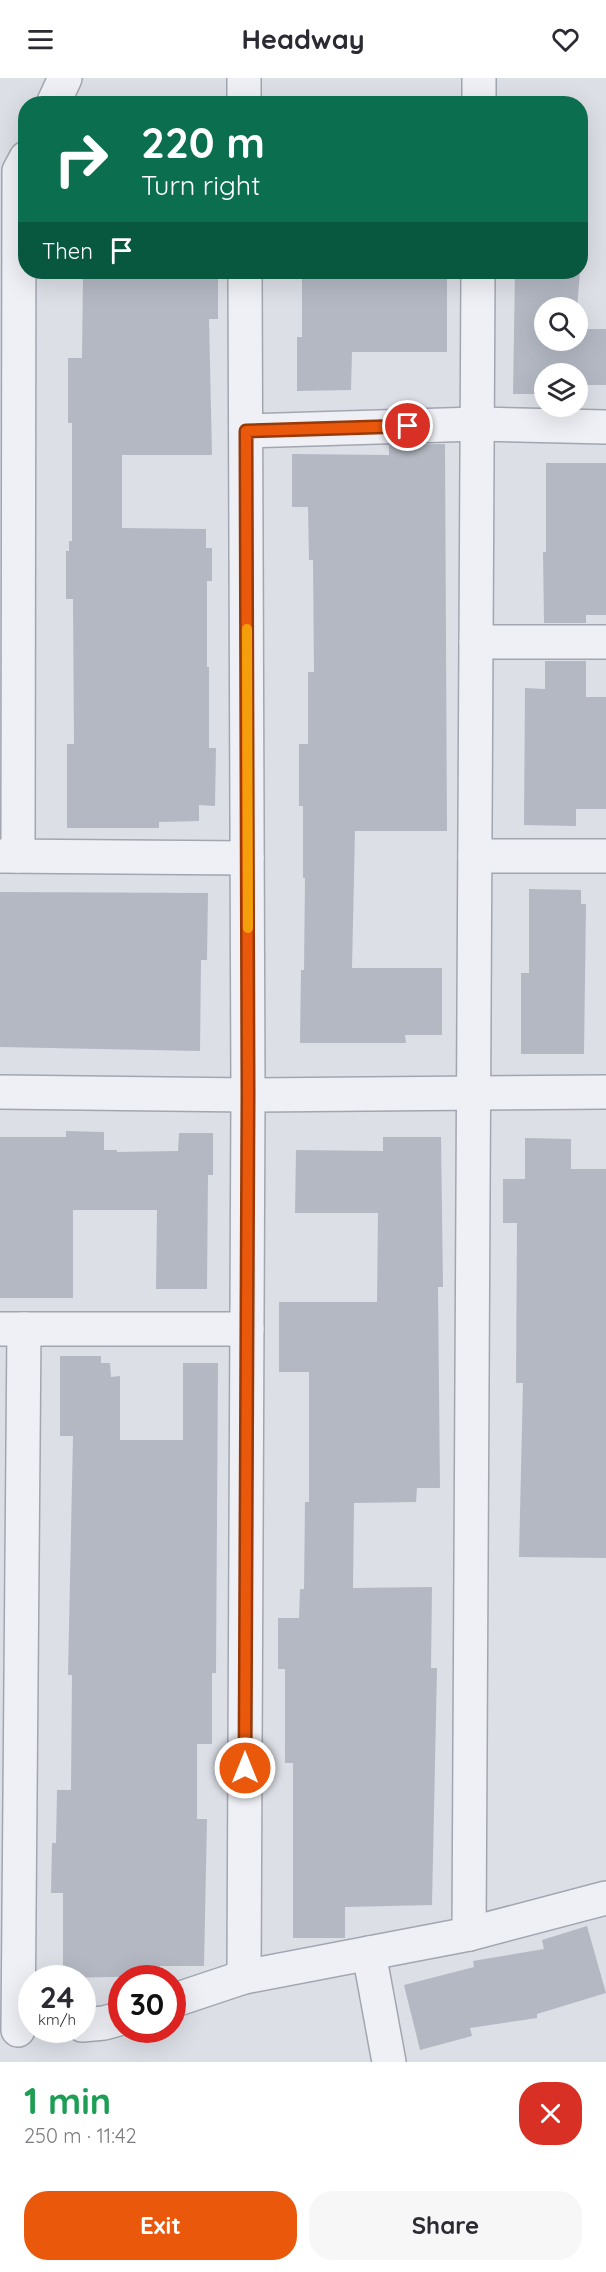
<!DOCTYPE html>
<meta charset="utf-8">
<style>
:root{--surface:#fff;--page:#f7f7f7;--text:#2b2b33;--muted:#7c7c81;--accent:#ea580c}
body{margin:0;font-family:Quicksand,sans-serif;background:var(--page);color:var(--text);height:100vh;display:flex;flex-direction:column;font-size:22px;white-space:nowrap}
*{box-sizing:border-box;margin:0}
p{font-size:20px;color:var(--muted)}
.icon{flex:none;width:33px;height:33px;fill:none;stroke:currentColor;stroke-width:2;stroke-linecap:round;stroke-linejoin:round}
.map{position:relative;height:1984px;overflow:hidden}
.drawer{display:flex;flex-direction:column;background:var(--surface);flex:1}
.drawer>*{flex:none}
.hud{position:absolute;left:18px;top:18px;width:570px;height:183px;border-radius:24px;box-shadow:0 6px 24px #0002;background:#0b6e4f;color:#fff;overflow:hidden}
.fabs{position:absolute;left:534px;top:219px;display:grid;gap:12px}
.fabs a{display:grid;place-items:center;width:54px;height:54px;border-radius:50%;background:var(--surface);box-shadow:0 6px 24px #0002;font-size:30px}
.speed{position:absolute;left:18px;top:1887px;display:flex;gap:12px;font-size:30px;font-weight:700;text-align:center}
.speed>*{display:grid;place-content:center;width:78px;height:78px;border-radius:50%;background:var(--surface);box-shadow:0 6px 24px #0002;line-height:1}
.speed small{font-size:15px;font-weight:400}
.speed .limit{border:9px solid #d22;background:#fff;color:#111}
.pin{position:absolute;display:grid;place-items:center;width:51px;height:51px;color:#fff;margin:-26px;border:3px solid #fff;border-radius:50%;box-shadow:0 2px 6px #0007}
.me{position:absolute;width:66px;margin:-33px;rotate:0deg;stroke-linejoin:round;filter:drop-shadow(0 0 4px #0008)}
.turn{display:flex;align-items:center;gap:21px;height:126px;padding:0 24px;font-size:27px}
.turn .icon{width:78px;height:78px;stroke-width:2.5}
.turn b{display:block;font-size:42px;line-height:51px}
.then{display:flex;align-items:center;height:57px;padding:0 24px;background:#0003;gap:12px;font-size:22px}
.round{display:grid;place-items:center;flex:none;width:63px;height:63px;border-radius:24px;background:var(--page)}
.head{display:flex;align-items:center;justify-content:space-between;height:102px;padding:0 24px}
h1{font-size:36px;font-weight:800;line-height:45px;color:#1e9e55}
.action{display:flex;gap:12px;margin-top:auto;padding:12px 24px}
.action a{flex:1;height:69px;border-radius:24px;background:var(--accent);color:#fff;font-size:24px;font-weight:800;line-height:69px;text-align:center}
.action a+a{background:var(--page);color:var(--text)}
header{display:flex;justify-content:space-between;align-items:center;height:78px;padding:0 24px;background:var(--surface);font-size:27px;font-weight:800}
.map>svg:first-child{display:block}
.building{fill:#b3b8c3}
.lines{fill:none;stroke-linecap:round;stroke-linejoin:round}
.street-casing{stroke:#a2a6b0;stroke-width:36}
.street{stroke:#eff0f5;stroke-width:33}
.route-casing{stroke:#983908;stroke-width:15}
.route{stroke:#ea580c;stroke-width:10}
.slow{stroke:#f59e0b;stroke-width:10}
</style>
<header><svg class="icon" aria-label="menu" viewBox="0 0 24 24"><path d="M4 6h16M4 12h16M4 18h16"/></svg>Headway<svg class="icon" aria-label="heart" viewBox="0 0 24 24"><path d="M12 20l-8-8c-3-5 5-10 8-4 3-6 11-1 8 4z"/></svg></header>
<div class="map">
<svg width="606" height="1984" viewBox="0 0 606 1984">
<rect width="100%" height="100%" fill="#dcdfe6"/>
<!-- building -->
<g class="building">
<polygon points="166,194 218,194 218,241 209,241 212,377 122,377 122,450 206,451 206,470 212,470 212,503 207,503 207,589 209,589 209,670 216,670 215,728 199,727 199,743 159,744 159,750 67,750 67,666 74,666 73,521 66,521 66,473 69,473 69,463 72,463 72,345 68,345 68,280 82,280 83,196 166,197"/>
<polygon points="302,194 447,195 447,274 352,274 351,312 297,313 297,259 302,259"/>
<polygon points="515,194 580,194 577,230 544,230 544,262 578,262 578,240 581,240 581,251 606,251 606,307 580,307 580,316 578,316 578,296 544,296 544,316 513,316"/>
<polygon points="445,366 447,753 355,753 352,890 442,890 442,957 405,957 406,965 300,965 301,892 304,892 305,800 303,800 303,728 299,728 299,666 308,666 308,594 314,594 313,482 309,482 308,429 292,429 292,376 389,377 389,367"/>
<polygon points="546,385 606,385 606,537 586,537 586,545 544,545 543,474 546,474"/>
<polygon points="545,583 586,583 586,619 606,619 606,731 576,731 576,748 524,747 525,610 545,611"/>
<polygon points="529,811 581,812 581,826 586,826 584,976 521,976 521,895 529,895"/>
<polygon points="0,814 208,815 207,882 201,882 200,973 0,969"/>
<polygon points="66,1053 104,1054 104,1072 117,1072 117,1074 178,1073 179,1055 213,1055 213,1097 208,1097 207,1211 156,1211 157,1132 73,1132 73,1220 0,1220 0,1059 66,1059"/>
<polygon points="383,1059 441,1059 443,1209 438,1209 440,1410 417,1410 416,1424 354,1425 353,1510 432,1509 431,1590 437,1590 432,1827 345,1829 345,1860 293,1860 293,1685 285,1685 285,1591 278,1591 278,1540 299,1540 300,1511 304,1511 305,1424 309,1424 309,1294 279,1294 279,1224 377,1224 378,1135 295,1135 296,1072 383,1073"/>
<polygon points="525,1060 571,1061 571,1091 606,1091 606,1480 519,1479 523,1305 516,1305 517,1145 503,1145 503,1101 525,1101"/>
<polygon points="60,1278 101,1278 101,1285 110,1285 111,1299 120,1298 120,1362 183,1362 183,1285 218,1285 216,1595 212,1595 212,1666 197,1666 197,1741 207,1741 204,1888 160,1888 160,1898 63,1900 63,1815 51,1815 52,1765 56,1765 57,1712 71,1712 72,1597 68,1597 73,1358 60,1358"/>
<polygon points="587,1848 606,1915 537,1936 537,1940 470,1950 472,1958 420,1972 404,1907 474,1889 473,1883 544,1871 542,1862"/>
</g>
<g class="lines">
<defs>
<g id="street">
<polyline points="53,26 65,0"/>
<polyline points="244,26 244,0"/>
<polyline points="479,26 479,0"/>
<polyline points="246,353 477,346 606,349"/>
<polyline points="476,564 606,564"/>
<polyline points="0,778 247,780"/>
<polyline points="18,778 19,93 26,80"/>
<polyline points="475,778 606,778"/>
<polyline points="0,1014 248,1017 606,1014"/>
<polyline points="0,1251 247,1251"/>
<polyline points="469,1856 478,194"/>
<polyline points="369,1875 389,1984"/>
<polyline points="244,1899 248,1017 245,194"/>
<polyline points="172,1923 244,1899 469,1856 606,1820"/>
<polyline points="82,1947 104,1945 122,1940"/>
<polyline points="18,1952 24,1251"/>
</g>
</defs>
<!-- street casing -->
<use href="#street" class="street-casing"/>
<!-- street -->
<use href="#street" class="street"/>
</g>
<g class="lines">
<defs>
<polyline id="route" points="245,1690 248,1017 246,353 408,348"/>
</defs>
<!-- route casing -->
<use href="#route" class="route-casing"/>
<!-- route -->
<use href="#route" class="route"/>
<!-- slow -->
<polyline class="slow" points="247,551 248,850"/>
</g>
</svg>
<div class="fabs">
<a><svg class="icon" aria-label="search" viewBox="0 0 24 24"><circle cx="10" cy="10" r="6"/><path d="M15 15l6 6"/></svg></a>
<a><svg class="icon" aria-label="layers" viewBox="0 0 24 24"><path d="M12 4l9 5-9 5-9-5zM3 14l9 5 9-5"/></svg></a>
</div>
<div class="speed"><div>24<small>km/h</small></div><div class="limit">30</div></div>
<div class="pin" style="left:408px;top:348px;background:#d93025"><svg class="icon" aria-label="arrive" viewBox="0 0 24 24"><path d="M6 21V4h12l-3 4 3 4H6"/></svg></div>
<svg class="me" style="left:245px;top:1690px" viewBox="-20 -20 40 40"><circle r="17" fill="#ea580c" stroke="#fff" stroke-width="3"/><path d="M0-11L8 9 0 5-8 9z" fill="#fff"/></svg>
<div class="hud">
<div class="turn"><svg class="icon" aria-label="right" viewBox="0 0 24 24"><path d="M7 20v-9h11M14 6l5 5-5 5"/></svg><div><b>220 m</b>Turn right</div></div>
<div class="then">Then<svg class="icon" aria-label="arrive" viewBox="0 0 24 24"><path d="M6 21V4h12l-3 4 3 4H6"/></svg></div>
</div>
</div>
<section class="drawer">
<div class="head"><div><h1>1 min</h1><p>250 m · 11:42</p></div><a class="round" style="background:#d93025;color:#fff"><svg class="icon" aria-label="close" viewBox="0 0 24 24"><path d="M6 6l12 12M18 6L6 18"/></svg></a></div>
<div class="action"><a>Exit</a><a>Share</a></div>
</section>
